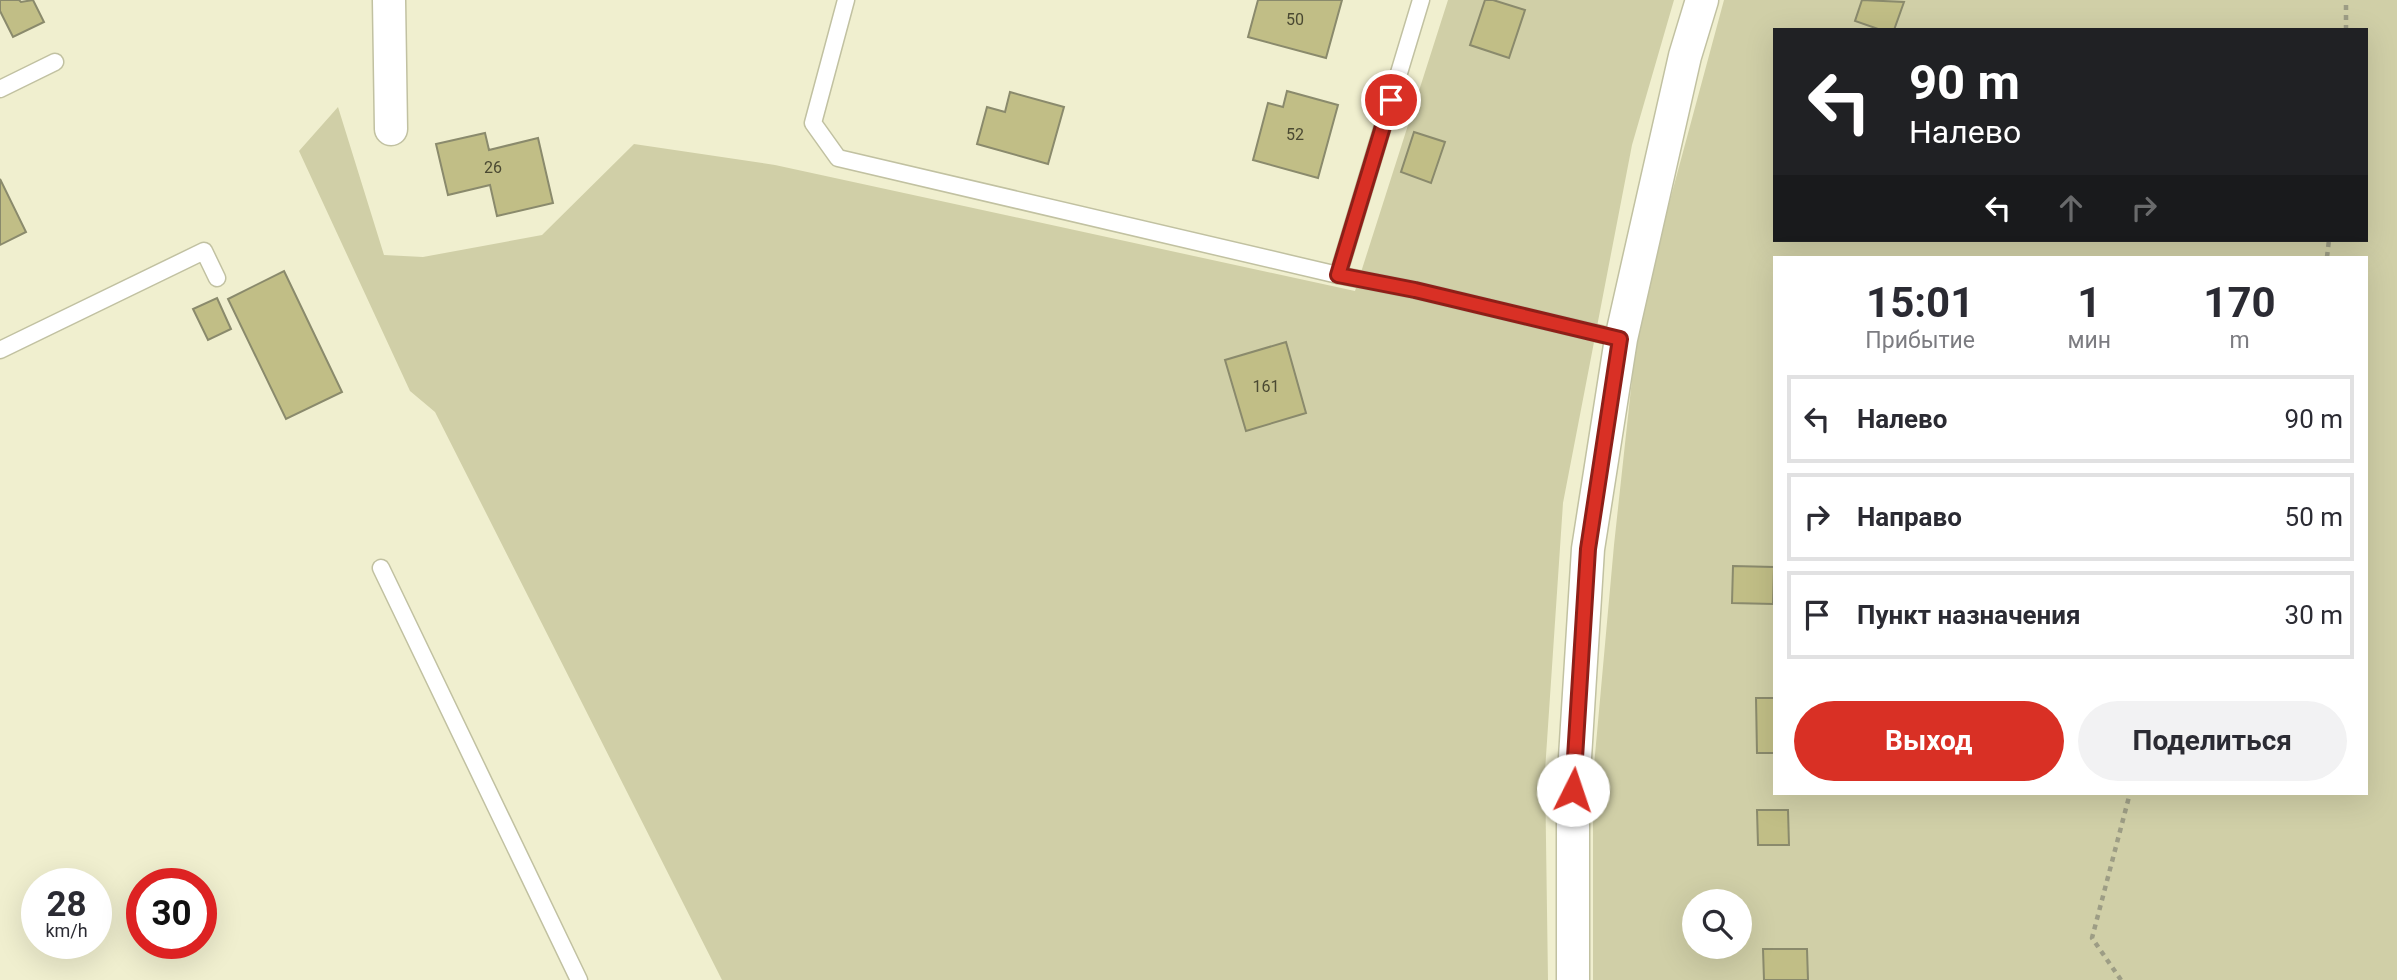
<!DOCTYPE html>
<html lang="ru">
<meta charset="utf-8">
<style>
:root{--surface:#fff;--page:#f2f2f3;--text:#2b2b33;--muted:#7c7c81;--line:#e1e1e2;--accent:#d93025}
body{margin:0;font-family:Roboto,sans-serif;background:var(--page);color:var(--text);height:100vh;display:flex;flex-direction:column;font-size:26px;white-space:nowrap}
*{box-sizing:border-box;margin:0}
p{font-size:23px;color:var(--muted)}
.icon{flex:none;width:38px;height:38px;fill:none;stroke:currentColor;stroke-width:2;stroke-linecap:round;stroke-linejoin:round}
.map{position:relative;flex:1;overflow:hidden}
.drawer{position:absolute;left:1773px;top:256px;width:595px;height:539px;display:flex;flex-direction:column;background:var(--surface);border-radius:0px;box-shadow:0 7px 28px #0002}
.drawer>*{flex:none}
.guide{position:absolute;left:1773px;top:28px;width:595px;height:214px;border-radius:0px;box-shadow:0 7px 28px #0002;background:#202124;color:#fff;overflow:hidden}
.controls{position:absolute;left:1682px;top:889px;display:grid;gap:14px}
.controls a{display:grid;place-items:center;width:70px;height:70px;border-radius:50%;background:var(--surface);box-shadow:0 7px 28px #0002;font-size:35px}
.speed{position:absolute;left:21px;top:868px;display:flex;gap:14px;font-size:35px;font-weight:700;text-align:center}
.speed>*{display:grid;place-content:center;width:91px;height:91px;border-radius:50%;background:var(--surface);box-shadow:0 7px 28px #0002;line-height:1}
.speed small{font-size:18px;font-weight:400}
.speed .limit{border:10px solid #d22;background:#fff;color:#111}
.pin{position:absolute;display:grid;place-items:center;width:60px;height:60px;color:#fff;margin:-30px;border:4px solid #fff;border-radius:50%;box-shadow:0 2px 7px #0007}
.me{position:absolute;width:77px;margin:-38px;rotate:4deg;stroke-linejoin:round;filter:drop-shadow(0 0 5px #0008)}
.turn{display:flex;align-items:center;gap:24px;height:147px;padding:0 21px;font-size:32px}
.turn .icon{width:91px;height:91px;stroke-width:2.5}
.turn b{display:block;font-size:49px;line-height:60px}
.lanes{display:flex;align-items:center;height:66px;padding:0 21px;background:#0003;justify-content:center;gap:35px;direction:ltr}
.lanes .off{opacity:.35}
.eta{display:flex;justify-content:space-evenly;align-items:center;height:119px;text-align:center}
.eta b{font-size:42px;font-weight:700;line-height:49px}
.action{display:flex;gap:14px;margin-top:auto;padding:14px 21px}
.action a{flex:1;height:80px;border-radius:42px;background:var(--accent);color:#fff;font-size:28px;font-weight:700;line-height:80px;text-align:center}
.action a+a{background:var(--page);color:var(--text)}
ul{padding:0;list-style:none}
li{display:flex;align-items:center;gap:21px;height:88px;margin:0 14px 10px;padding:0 7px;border:4px solid var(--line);border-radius:0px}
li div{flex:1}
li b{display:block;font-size:26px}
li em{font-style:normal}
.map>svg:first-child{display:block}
.green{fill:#d0cfa7;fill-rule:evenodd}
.building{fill:#c1be86;stroke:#8a8a6c;stroke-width:2}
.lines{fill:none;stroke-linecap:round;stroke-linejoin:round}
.service-casing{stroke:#c1c1a1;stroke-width:19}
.minor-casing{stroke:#c1c1a1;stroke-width:35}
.path{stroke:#9d9d85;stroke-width:4.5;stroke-dasharray:5 5;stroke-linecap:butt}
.service{stroke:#fff;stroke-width:16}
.minor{stroke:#fff;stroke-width:32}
.route-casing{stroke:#8d1f18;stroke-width:18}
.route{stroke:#d93025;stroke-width:12}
.labels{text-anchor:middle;stroke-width:7;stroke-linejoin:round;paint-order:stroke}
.number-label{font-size:16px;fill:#4a4932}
</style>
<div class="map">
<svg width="2397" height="980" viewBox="0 0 2397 980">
<rect width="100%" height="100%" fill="#f0efcf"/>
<!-- green -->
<g class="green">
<polygon points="1448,0 1674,0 1632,145 1563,503 1545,771 1548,980 722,980 435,412 410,391 299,151 338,107 384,255 423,257 542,235 634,144 775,165 1355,291"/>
<path d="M1724,0H2397V980H1593V777L1614,545L1639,315ZM1774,30H2366V240H1774ZM1774,257H2366V793H1774ZM1694,901H1740V947H1694Z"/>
</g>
<!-- building -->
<g class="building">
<polygon points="0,0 19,0 21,2 33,0 44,22 13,37 0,11"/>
<polygon points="1258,0 1342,0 1326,58 1248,37"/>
<polygon points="1485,0 1493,0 1525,10 1509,58 1470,45"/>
<polygon points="1862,0 1904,2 1894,30 1881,30 1855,21"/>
<polygon points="1287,91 1338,105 1318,178 1253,160 1268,103 1283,107"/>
<polygon points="1010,92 1064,107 1048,164 977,144 987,107 1005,112"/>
<polygon points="1414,132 1445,142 1431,183 1401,172"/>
<polygon points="485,133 489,150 538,138 553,203 497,216 490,185 448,195 436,144"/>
<polygon points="0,179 26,232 0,245"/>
<polygon points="284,271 342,392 286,419 228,299"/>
<polygon points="217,298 231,329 208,340 193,309"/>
<polygon points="1286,342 1306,413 1246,431 1225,360"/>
<polygon points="1733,566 1774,567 1773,604 1732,603"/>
<polygon points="1756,698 1774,698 1774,753 1757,753"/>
<polygon points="1757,810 1788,810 1789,845 1758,845"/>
<polygon points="1763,949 1807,949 1808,980 1764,980"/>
</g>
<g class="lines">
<defs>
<g id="service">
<polyline points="846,0 813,123 838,158 1338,275 1421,0"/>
<polyline points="0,89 55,62"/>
<polyline points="1338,275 1415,290 1621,339"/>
<polyline points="0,350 204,251 217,278"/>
<polyline points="381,568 579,980"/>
</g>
<g id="minor">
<polyline points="389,0 391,129"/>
<polyline points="1573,980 1573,790 1588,549 1621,339 1685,56 1702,0"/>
</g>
</defs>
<!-- service casing -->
<use href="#service" class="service-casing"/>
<!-- minor casing -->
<use href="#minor" class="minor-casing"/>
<!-- path -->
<g class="path">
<polyline points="2346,30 2346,0"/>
<polyline points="2327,257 2329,240"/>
<polyline points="2121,980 2092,938 2130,793"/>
</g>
<!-- service -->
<use href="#service" class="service"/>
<!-- minor -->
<use href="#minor" class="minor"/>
</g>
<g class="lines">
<defs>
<polyline id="route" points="1391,100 1338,275 1415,290 1620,339 1588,549 1573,790"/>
</defs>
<!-- route casing -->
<use href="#route" class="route-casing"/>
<!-- route -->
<use href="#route" class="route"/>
</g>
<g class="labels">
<!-- number labels -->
<g class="number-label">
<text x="1295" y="25">50</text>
<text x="1295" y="140">52</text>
<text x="493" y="173">26</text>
<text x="1266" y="392">161</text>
</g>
</g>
</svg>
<div class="controls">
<a><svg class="icon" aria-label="search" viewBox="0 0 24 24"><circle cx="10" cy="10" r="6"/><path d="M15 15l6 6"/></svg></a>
</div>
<div class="speed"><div>28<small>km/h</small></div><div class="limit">30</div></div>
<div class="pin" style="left:1391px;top:100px;background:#d93025"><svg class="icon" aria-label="arrive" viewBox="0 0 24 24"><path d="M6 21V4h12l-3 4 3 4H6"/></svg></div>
<svg class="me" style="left:1573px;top:790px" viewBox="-20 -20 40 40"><circle r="19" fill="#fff"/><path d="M0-13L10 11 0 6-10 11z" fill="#d93025"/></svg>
<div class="guide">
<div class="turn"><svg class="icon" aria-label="left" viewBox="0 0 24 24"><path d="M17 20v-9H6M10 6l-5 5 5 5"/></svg><div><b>90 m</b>Налево</div></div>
<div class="lanes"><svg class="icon" aria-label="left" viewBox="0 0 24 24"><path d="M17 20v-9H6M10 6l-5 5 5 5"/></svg><svg class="icon off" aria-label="ahead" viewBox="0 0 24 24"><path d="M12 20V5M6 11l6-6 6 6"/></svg><svg class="icon off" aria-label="right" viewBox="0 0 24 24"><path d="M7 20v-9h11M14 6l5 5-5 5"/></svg></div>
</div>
<section class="drawer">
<div class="eta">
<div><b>15:01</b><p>Прибытие</p></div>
<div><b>1</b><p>мин</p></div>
<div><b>170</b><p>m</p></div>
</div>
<ul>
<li><svg class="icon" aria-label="left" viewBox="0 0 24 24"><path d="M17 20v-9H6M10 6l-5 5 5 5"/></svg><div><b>Налево</b></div><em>90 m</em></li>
<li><svg class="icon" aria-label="right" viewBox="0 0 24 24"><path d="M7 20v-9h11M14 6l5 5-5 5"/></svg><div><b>Направо</b></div><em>50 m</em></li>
<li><svg class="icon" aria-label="arrive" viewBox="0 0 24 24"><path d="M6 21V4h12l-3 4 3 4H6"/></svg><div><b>Пункт назначения</b></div><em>30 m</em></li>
</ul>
<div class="action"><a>Выход</a><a>Поделиться</a></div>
</section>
</div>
